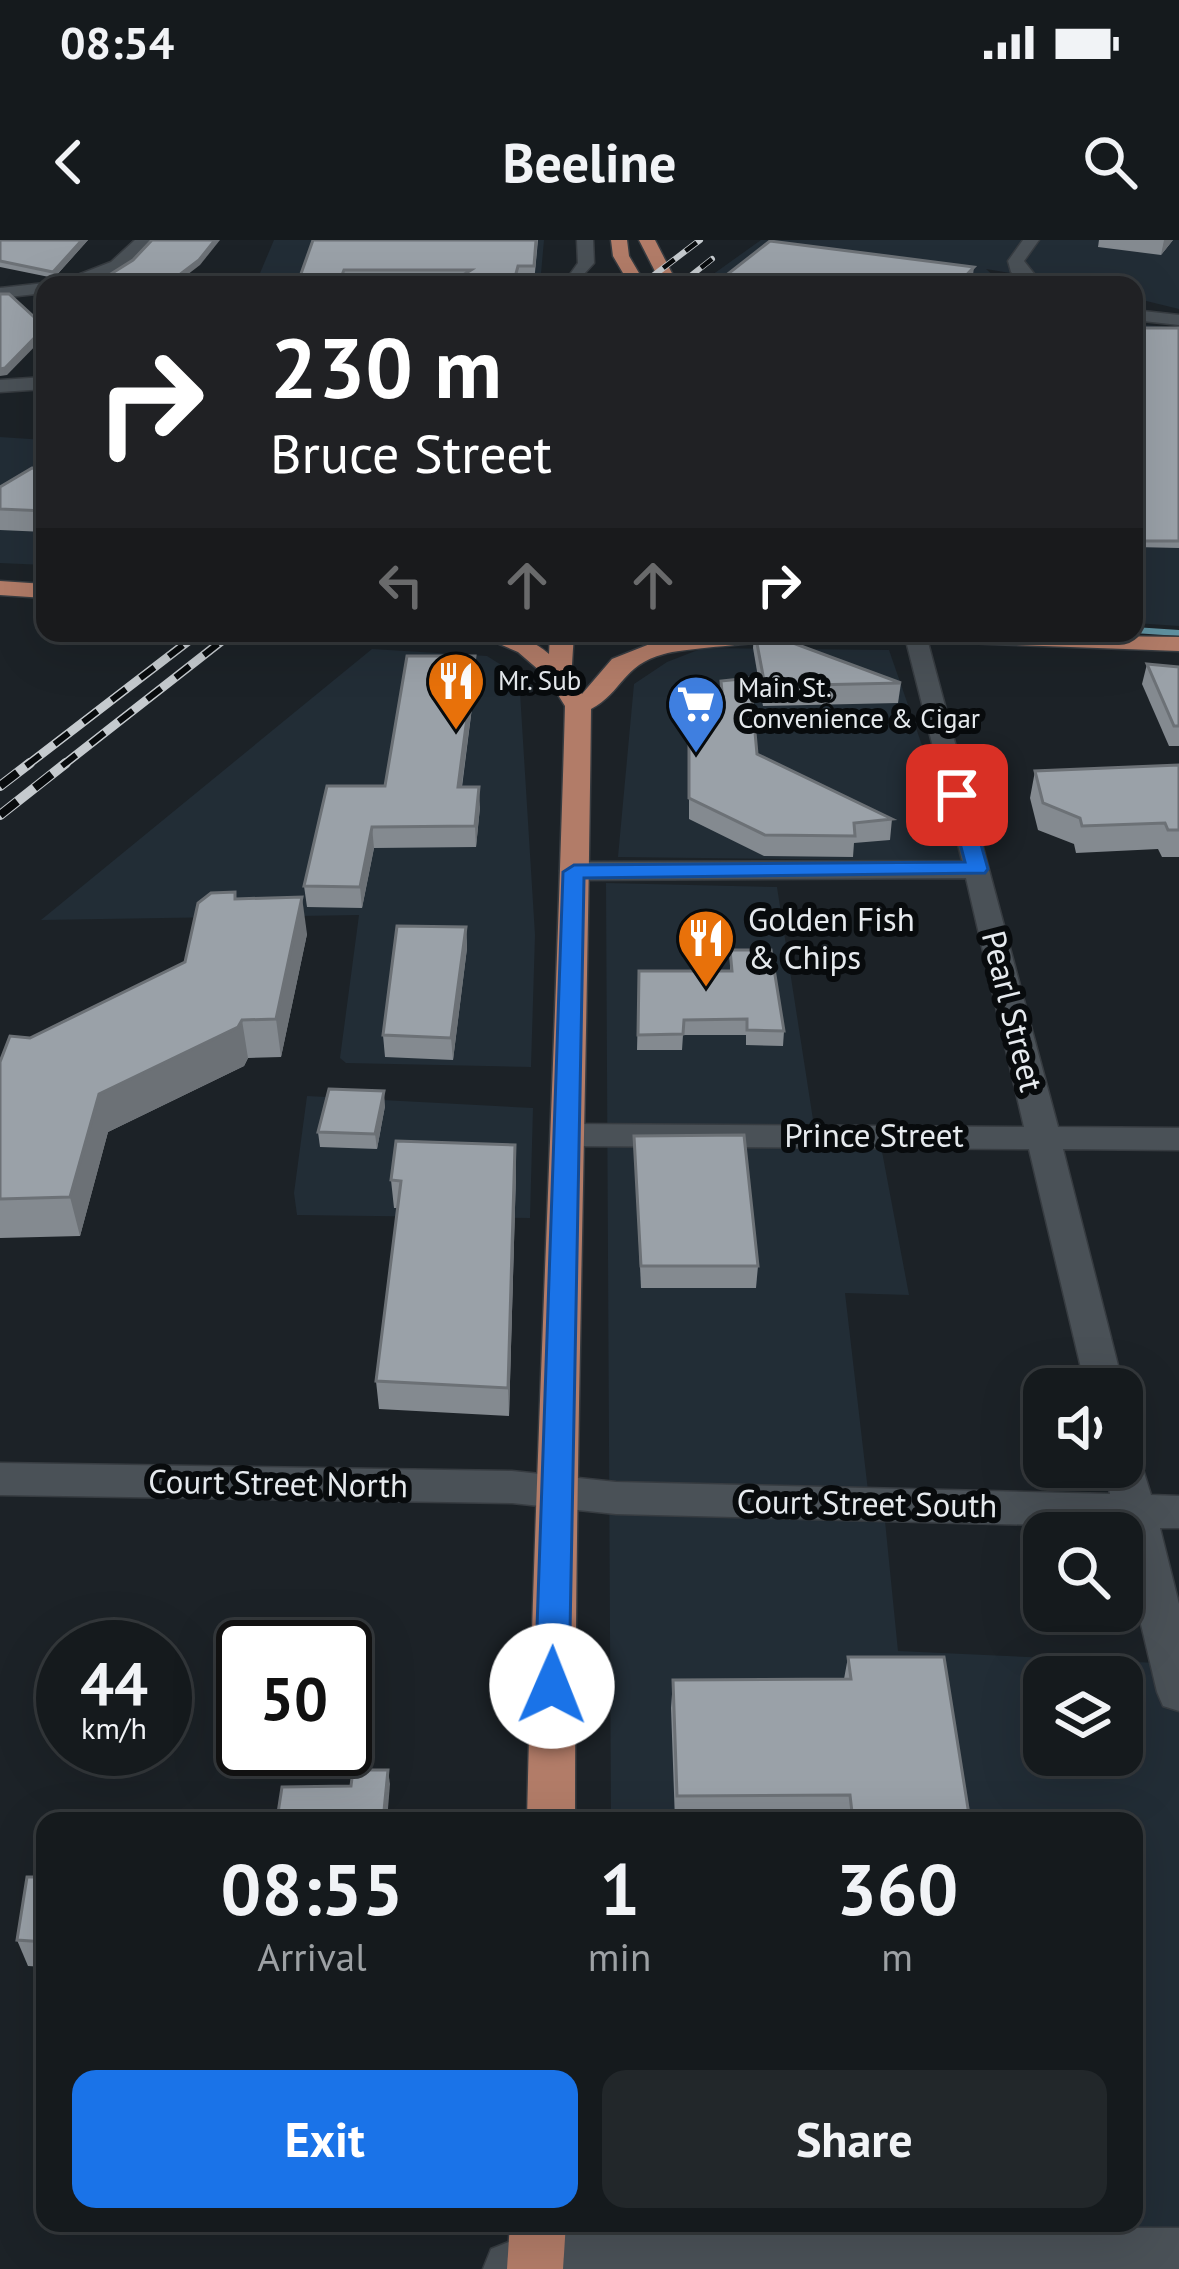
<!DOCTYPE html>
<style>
:root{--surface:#151a1d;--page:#22272a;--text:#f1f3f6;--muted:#9da1a4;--line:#34383b;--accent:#1a73e8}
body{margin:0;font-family:"PT Sans",sans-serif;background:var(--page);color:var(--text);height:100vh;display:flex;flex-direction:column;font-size:45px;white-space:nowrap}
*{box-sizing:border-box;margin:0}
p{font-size:39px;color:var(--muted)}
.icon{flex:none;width:66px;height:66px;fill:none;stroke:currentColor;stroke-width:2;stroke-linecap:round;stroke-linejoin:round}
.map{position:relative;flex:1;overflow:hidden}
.side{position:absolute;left:36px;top:1572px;width:1107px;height:420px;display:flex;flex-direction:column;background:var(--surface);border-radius:24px;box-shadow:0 12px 48px #0002,0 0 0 3px var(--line)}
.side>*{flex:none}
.banner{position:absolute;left:36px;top:36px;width:1107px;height:366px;border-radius:24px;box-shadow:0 12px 48px #0002,0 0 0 3px var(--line);background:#202124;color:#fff;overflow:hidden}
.controls{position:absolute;left:1023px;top:1128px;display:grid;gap:24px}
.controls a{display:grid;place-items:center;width:120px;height:120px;border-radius:24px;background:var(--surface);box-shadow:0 12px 48px #0002,0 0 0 3px var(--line);font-size:60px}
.speed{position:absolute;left:36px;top:1380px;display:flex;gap:24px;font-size:60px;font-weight:700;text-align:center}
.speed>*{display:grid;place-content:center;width:156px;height:156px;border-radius:50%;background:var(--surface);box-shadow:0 12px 48px #0002,0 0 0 3px var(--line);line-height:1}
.speed small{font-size:30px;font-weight:400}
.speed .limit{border:6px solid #111;border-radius:18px;background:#fff;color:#111}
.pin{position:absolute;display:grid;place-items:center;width:102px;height:102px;color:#fff;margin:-51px;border-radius:24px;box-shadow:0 6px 18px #0006}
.me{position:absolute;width:132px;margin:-66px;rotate:1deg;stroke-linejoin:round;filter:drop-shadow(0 0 9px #0008)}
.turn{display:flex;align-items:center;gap:42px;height:252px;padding:0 36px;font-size:54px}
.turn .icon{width:156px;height:156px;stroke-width:2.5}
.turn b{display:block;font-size:84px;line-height:102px}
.lanes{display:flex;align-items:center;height:114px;padding:0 36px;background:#0003;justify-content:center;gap:60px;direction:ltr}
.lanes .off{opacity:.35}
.eta{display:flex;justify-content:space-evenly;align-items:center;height:204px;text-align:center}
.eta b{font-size:72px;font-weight:600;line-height:84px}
.button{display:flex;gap:24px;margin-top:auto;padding:24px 36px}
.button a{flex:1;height:138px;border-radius:24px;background:var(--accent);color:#fff;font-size:48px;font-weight:600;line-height:138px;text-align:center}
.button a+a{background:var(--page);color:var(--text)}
.status{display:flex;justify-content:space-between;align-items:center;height:84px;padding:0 60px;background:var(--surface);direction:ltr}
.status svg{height:33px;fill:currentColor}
header{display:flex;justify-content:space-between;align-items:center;height:156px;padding:0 36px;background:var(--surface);font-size:54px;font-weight:600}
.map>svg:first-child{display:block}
.built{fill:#222d36;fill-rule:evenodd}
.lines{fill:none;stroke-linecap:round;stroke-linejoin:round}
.stream{stroke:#5f91a0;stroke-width:6}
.minor-casing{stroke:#373c41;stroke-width:3}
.major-casing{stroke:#373c41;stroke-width:3}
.minor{fill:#4a5157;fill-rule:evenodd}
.major{fill:#b27c68;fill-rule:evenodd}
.rail-far2-casing{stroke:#c5cace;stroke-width:6}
.rail-far1-casing{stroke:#c5cace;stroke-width:9}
.rail-casing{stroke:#c5cace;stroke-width:10}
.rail-far2{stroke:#080b0d;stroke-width:4.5;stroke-dasharray:14;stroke-linecap:butt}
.rail-far1{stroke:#080b0d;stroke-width:6;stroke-dasharray:18;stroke-linecap:butt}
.rail{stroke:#080b0d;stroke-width:8;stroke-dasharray:22;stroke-linecap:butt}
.wall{fill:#848a90}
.shaded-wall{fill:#6c7176}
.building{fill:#9aa1a8;stroke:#6c7176;stroke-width:3}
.route{fill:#1a73e8;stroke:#114b97;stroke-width:3}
.labels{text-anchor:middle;stroke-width:12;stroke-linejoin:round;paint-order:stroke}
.far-poi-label{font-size:27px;fill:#e6eaee;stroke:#080b0d;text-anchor:start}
.poi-label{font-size:33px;fill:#e6eaee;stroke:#080b0d;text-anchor:start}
.street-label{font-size:33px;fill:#e6eaee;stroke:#080b0d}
</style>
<div class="status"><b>08:54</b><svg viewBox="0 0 49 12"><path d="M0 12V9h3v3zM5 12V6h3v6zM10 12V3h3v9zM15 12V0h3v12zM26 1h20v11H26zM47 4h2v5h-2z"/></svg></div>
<header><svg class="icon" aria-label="back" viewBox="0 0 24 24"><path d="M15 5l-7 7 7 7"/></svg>Beeline<svg class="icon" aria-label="search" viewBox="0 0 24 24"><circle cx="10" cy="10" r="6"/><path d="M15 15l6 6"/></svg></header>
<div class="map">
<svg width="1179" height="2029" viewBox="0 0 1179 2029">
<rect width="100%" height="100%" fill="#1c2227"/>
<!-- built -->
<g class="built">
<polygon points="274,0 544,0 540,45 255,45"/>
<polygon points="761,0 1179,0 1179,69 1134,58 1134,45 1082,45 986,29 1004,45 698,45"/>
<polygon points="1134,84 1179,88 1179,386 1134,383"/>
<polygon points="0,197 45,200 45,325 0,323"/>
<polygon points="703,408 889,410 962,621 618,617 634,444 667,422"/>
<polygon points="372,409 487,416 519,436 535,695 531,827 346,823 340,818 359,675 41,680"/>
<path d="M606,643L777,647L814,886L877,885L909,1055L845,1053L868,1251H882L898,1411L1179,1424V2029H613V1983H1134V1581H611ZM1044,1437H1122V1515H1044Z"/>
<polygon points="307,856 533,868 530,978 297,975 294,953"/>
</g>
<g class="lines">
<!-- stream -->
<polyline class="stream" points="1134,390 1179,393"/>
<defs>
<g id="minor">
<path d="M135,0H151C126,35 93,45 52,45L111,22Z"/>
<polygon points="577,0 593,0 594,23 574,45 566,40 578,23"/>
<polygon points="1023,0 1039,0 1024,21 1043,45 1025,45 1011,32 1008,21"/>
<polygon points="45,43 51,45 45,45 45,53 0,58 0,48"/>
<polygon points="1134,70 1179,75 1179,85 1134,80"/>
<polygon points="45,137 45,149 0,152 0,140"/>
<polygon points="904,393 926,395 1058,887 1179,888 1179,910 1063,909 1124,1149 1122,1153 1122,1149 1086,1149 1029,909 569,906 557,903 552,895 557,887 569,884 1024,887 966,638 574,640 560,631 574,622 962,621"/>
<polygon points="1122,1203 1136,1207 1151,1255 1179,1256 1179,1288 1160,1288 1179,1364 1179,1471 1163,1466 1157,1452 1118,1287 616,1274 512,1263 0,1255 0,1223 512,1231 616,1242 1110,1254 1104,1227 1122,1227"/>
<polygon points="597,1987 1179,1988 1179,2029 483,2029 491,2009 511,2001"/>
</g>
<g id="major">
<polygon points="611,0 627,0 629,16 646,45 630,45 613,16"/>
<polygon points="639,0 655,0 678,45 662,45"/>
<polygon points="0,341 45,344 45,358 0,355"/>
<path d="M474,393C504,393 525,394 549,414L550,393H574L571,440L582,454L612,419L660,400H625L613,393H794C780,405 691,406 664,414C622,425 623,452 591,469C587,840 575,1210 575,1581H527C535,1209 555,838 565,466L547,437L518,412Z"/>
<polygon points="874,393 1179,397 1179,411 886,400"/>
<polygon points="510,1983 566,1983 563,2029 507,2029"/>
</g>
</defs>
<!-- minor casing -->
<use href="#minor" class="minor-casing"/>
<!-- major casing -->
<use href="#major" class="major-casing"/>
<!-- minor -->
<use href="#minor" class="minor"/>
<!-- major -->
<use href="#major" class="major"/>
<defs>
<g id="rail-far2">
<polyline points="641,45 700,0"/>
<polyline points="679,45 712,19"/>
</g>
<g id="rail-far1">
<polyline points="26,526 199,393"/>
<polyline points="62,526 232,393"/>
</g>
<g id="rail">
<polyline points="0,546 30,523"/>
<polyline points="0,575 66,523"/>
</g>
</defs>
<!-- rail-far2 casing -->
<use href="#rail-far2" class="rail-far2-casing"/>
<!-- rail-far1 casing -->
<use href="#rail-far1" class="rail-far1-casing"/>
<!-- rail casing -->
<use href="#rail" class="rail-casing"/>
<!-- rail-far2 -->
<use href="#rail-far2" class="rail-far2"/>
<!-- rail-far1 -->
<use href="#rail-far1" class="rail-far1"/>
<!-- rail -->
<use href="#rail" class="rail"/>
</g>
<!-- wall -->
<g class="wall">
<polygon points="0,0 88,0 54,38 0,27"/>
<polygon points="313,0 538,0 534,43 297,45"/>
<polygon points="1099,0 1173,0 1161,15 1098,7"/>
<polygon points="1134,88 1179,88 1179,308 1134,307"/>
<polygon points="45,229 45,292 0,290 0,247"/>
<polygon points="754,393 766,393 901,443 898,463 763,466 753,408"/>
<polygon points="1147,424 1179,427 1179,506 1169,506 1142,444"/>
<polygon points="476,436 462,547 480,567 476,607 374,608 362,668 307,667 304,646"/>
<polygon points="721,441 757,514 892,579 890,600 854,603 853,617 764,616 689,579 689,451 720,452"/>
<polygon points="1179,525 1179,617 1162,617 1158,609 1076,613 1074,604 1038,590 1030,558 1035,531"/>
<polygon points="236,659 307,694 281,817 248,818 244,826 108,892 80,996 0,998 0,822 30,798 185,722"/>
<polygon points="466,687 467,708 453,820 385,817 383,795"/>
<polygon points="730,710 784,791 783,806 746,805 746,795 683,795 682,810 637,810 639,731 730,731"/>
<polygon points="385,866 377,909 320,907 318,892"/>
<polygon points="634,896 758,1026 756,1048 641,1048"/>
<polygon points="515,905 516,933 509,1176 379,1169 376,1141 398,968 394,968 391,940"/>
<polygon points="848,1417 970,1581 675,1581 671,1468 673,1440 844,1439"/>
<polygon points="45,1637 45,1727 28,1726 17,1700"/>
</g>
<!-- shaded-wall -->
<g class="shaded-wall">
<polygon points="82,0 88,0 54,38 53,32"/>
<polygon points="215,0 220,0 200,25 174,45 166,45"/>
<polygon points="1164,0 1173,0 1161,15"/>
<polygon points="974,27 972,43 970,45 957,45"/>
<polygon points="45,88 45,96 7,135 0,136 0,129"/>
<polygon points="475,416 476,436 459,567 458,547"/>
<polygon points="479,547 480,567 476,607 475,586"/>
<polygon points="372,587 374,608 362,668 360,647"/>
<polygon points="302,657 307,694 281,817 276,779"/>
<polygon points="466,687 467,708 453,820 451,798"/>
<polygon points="242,780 248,818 244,826 108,892 80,996 70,957 99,854"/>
<polygon points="384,851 385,866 377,909 375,894"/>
<polygon points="515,905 516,933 509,1176 508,1148"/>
<polygon points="388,1530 390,1544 387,1581 383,1581"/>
</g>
<!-- building -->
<g class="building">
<polygon points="0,0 82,0 53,32 0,21"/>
<polygon points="152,0 215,0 199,20 166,45 111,45 98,42 133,20"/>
<polygon points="313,0 536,0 534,26 518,26 513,45 447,45 471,30 344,30 338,45 297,45"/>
<polygon points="770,1 974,27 957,45 715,44"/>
<polygon points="0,54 9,54 45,87 5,128 0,129"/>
<polygon points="1134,88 1179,88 1179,301 1134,301 1134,227 1136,227 1134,222"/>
<polygon points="32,228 45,229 45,271 0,269 0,247"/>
<polygon points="755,393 766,393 901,443 765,446"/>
<polygon points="407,416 475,416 458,547 479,547 475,586 372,587 360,647 304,646 327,546 385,546"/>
<polygon points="1147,424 1179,427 1179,486 1174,486"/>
<polygon points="750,438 757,514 892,579 854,583 855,596 765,595 689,558 689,451 722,452 721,441"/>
<polygon points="1179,525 1179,590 1168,590 1165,583 1082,586 1080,578 1043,563 1035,531"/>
<polygon points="235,652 235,659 302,657 276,779 242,780 238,787 99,854 70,957 0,959 0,822 10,796 30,798 185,722 198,663 211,653"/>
<polygon points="397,686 466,687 451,798 383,795"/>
<polygon points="730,710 771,710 784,791 747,790 747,779 684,780 683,794 638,795 639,731 732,731"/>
<polygon points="329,849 384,851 375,894 318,892"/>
<polygon points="744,895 758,1026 641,1026 634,896"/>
<polygon points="396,901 515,905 508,1148 376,1141 401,941 391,940"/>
<polygon points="848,1417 944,1417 970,1581 853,1581 850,1555 677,1556 673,1440 851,1439"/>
<polygon points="353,1530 388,1530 383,1581 265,1581 267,1573 278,1573 282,1547 351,1546"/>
<polygon points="27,1637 45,1637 45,1702 17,1700"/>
</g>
<!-- route -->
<polygon class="route" points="950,551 967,555 988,629 985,633 584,638 569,1446 564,1457 552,1461 540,1457 535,1446 563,632 574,625 965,622 947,555"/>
<!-- icons -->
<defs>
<symbol id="restaurant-pin" viewBox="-11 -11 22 30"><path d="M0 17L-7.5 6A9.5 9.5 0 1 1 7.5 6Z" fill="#e8710a" stroke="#080b0d"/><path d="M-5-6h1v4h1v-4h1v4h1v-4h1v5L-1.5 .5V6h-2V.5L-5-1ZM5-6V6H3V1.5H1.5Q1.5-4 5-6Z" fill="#fff"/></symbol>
<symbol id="supermarket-pin" viewBox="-11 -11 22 30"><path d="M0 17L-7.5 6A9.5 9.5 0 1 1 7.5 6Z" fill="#3f7fe0" stroke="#080b0d"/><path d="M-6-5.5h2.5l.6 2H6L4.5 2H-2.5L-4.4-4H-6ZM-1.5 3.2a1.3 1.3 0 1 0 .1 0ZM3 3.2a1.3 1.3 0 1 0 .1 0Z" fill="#fff"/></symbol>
</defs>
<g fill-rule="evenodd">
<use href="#restaurant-pin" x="423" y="408" width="66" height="90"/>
<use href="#supermarket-pin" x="663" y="431" width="66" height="90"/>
<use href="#restaurant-pin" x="673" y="665" width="66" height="90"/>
</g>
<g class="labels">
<!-- far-poi labels -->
<g class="far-poi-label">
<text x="498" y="450">Mr. Sub</text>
<text x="738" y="457">Main St.<tspan x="738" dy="31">Convenience &amp; Cigar</tspan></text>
</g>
<!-- poi labels -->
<g class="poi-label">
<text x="748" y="691">Golden Fish<tspan x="748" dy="38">&amp; Chips</tspan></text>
</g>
<!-- street labels -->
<g class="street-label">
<text transform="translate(1013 771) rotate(76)" y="12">Pearl Street</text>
<text x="874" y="907">Prince Street</text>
<text transform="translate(278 1243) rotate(1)" y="12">Court Street North</text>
<text transform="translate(867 1263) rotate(1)" y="12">Court Street South</text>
</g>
</g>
</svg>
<div class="controls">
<a><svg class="icon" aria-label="sound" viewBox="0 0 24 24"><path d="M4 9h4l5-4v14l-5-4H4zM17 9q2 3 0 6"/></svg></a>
<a><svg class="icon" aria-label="search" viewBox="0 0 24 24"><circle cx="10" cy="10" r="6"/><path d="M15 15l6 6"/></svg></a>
<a><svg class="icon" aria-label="layers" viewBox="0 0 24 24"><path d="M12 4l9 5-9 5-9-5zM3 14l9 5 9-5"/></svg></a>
</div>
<div class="speed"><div>44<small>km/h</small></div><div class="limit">50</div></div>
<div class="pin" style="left:957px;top:555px;background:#d93025"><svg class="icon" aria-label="arrive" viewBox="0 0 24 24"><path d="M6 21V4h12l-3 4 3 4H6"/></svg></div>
<svg class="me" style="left:552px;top:1446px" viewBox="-20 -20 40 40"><circle r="19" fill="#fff"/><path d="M0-13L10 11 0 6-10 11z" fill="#1a73e8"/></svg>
<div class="banner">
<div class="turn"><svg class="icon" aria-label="right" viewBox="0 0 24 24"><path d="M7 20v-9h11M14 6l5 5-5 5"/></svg><div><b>230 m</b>Bruce Street</div></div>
<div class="lanes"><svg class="icon off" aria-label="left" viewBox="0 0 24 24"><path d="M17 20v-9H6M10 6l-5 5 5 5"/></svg><svg class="icon off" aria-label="ahead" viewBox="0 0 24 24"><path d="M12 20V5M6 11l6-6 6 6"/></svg><svg class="icon off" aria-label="ahead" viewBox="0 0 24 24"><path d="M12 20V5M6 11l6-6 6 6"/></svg><svg class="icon" aria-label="right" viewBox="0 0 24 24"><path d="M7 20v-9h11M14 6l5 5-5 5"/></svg></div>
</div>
<section class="side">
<div class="eta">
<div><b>08:55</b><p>Arrival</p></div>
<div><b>1</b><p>min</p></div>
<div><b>360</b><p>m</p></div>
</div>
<div class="button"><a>Exit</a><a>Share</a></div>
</section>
</div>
